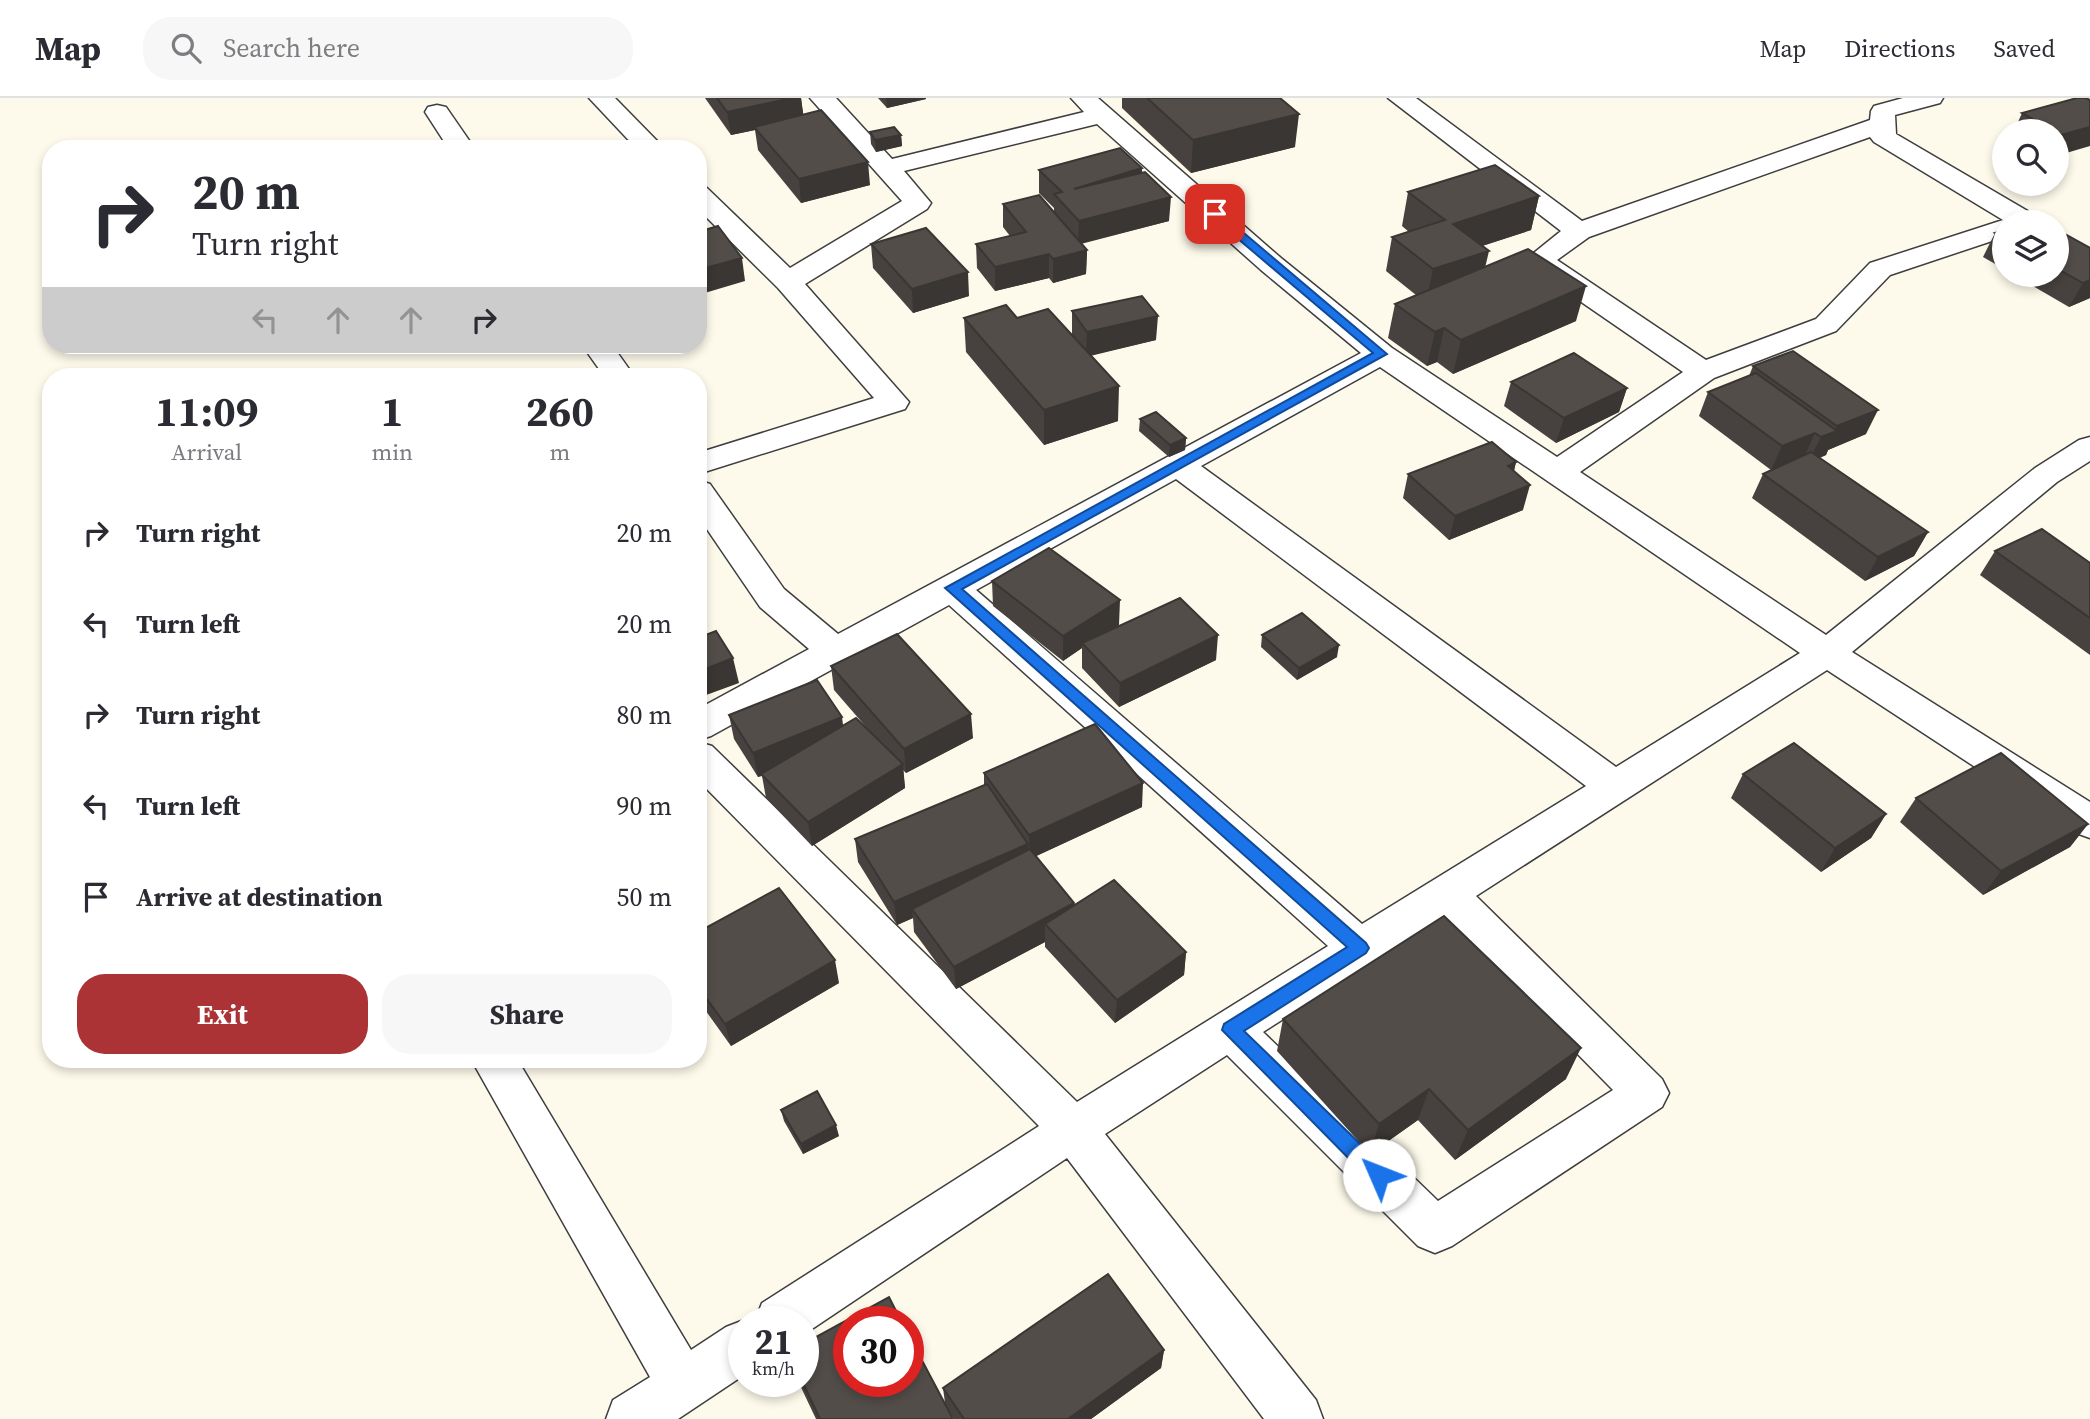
<!DOCTYPE html>
<style>
:root{--surface:#fff;--page:#f7f7f7;--text:#2b2b33;--muted:#7c7c81;--line:#e1e1e2;--accent:#ab3336}
body{margin:0;font-family:"Source Serif 4",serif;background:var(--page);color:var(--text);height:100vh;display:flex;flex-direction:column;font-size:26px;white-space:nowrap}
*{box-sizing:border-box;margin:0}
p{font-size:23px;color:var(--muted)}
.icon{flex:none;width:38px;height:38px;fill:none;stroke:currentColor;stroke-width:2;stroke-linecap:round;stroke-linejoin:round}
.map{position:relative;flex:1;overflow:hidden}
.drawer{position:absolute;left:42px;top:270px;width:665px;height:700px;display:flex;flex-direction:column;background:var(--surface);border-radius:28px;box-shadow:0 4px 10px #0003}
.drawer>*{flex:none}
.hud{position:absolute;left:42px;top:42px;width:665px;height:214px;border-radius:28px;box-shadow:0 4px 10px #0003;background:#fff;color:var(--text);overflow:hidden}
.controls{position:absolute;left:1992px;top:21px;display:grid;gap:14px}
.controls a{display:grid;place-items:center;width:77px;height:77px;border-radius:50%;background:var(--surface);box-shadow:0 4px 10px #0003;font-size:35px}
.speed{position:absolute;left:728px;top:1208px;display:flex;gap:14px;font-size:35px;font-weight:700;text-align:center}
.speed>*{display:grid;place-content:center;width:91px;height:91px;border-radius:50%;background:var(--surface);box-shadow:0 4px 10px #0003;line-height:1}
.speed small{font-size:18px;font-weight:400}
.speed .limit{border:10px solid #d22;background:#fff;color:#111}
.pin{position:absolute;display:grid;place-items:center;width:60px;height:60px;color:#fff;margin:-30px;border-radius:14px;box-shadow:0 4px 10px #0006}
.me{position:absolute;width:77px;margin:-38px;rotate:314deg;stroke-linejoin:round;filter:drop-shadow(0 0 5px #0008)}
.turn{display:flex;align-items:center;gap:24px;height:147px;padding:0 35px;font-size:32px}
.turn .icon{width:91px;height:91px;stroke-width:2.5}
.turn b{display:block;font-size:49px;line-height:60px}
.lanes{display:flex;align-items:center;height:66px;padding:0 35px;background:#0003;justify-content:center;gap:35px;direction:ltr}
.lanes .off{opacity:.35}
.eta{display:flex;justify-content:space-evenly;align-items:center;height:119px;text-align:center}
.eta b{font-size:42px;font-weight:700;line-height:49px}
.button{display:flex;gap:14px;margin-top:auto;padding:14px 35px}
.button a{flex:1;height:80px;border-radius:28px;background:var(--accent);color:#fff;font-size:28px;font-weight:700;line-height:80px;text-align:center}
.button a+a{background:var(--page);color:var(--text)}
ul{padding:0;list-style:none}
li{display:flex;align-items:center;gap:21px;height:91px;padding:0 35px}
li div{flex:1}
li b{display:block;font-size:26px}
li em{font-style:normal}
header{display:flex;align-items:center;gap:42px;box-sizing:border-box;height:98px;padding:0 35px;background:var(--surface);border-bottom:2px solid var(--line)}
header strong{font-size:33px}
nav{display:flex;gap:38px;margin-inline-start:auto;font-size:24px}
.search{width:490px;height:63px;background:var(--page);display:flex;align-items:center;gap:18px;box-sizing:border-box;padding:0 24px;border-radius:28px;color:var(--muted);font-size:26px}
.map>svg:first-child{display:block}
.lines{fill:none;stroke-linecap:round;stroke-linejoin:round}
.minor-casing{stroke:#3e3e3e;stroke-width:3}
.minor{fill:#fff;fill-rule:evenodd}
.wall{fill:#47423f}
.shaded-wall{fill:#393633}
.building{fill:#524d49;stroke:#393633;stroke-width:2}
.route{fill:#1a73e8;stroke:#114b97;stroke-width:2}
</style>
<header>
<strong>Map</strong>
<div class="search"><svg class="icon" aria-label="search" viewBox="0 0 24 24"><circle cx="10" cy="10" r="6"/><path d="M15 15l6 6"/></svg>Search here</div>
<nav><a>Map</a><a>Directions</a><a>Saved</a></nav>
</header>
<div class="map">
<svg width="2090" height="1321" viewBox="0 0 2090 1321">
<rect width="100%" height="100%" fill="#fdfaeb"/>
<g class="lines">
<defs>
<g id="minor">
<polygon points="589,0 615,0 665,51 637,51"/>
<path d="M810,0H836L892,61L1084,14L1071,0H1098L1281,160L1392,250L1557,359L1683,274L1529,168L1525,162L1561,133L1388,0H1416L1582,123L1870,22L1871,13L1874,8L1903,0H1943L1940,5L1895,17L1896,36L2036,118L2039,124H2004V139L1890,177L1836,233L1714,280L1580,374L1826,537L2035,370L2079,342L2090,339V363L2057,384L1852,554L2090,704V740L2076,735L1827,572L1476,798L1662,981L1669,995L1662,1009L1452,1148L1435,1155L1418,1148L1227,957L1105,1036L1316,1302L1323,1321H1264L1067,1060L803,1237V1223H755L762,1205L1039,1028L698,682V644L712,648L1077,1004L1328,848L949,507L711,638L698,642V611L809,551L760,509L698,418V382L710,386L784,491L838,536L1361,255L1261,172L1097,26L904,73L931,105L927,111L805,186L909,304L905,311L698,376V355L874,300L778,190L698,111V88L707,90L790,170L902,103ZM1870,39L1874,44L2003,122L1870,165L1816,221L1706,262L1557,162L1589,139ZM1380,269L1800,555L1616,669L1201,368ZM1176,381L1586,688L1362,826L976,492ZM1443,819L1613,992L1438,1103L1263,934Z"/>
<polygon points="437,7 446,9 475,51 449,51 425,14 428,9"/>
<polygon points="582,247 612,247 634,278 604,278"/>
<polygon points="471,961 517,961 691,1252 726,1229 744,1222 748,1223 744,1223 744,1277 678,1321 606,1321 613,1302 650,1279"/>
</g>
</defs>
<!-- minor casing -->
<use href="#minor" class="minor-casing"/>
<!-- minor -->
<use href="#minor" class="minor"/>
</g>
<!-- wall -->
<g class="wall">
<polygon points="705,0 801,0 803,17 870,87 801,105 758,52 755,32 731,37"/>
<polygon points="878,0 926,0 926,1 887,10"/>
<polygon points="1122,0 1280,0 1295,49 1191,75 1122,10"/>
<polygon points="2077,0 2056,58 2056,33 2014,33 2022,15"/>
<polygon points="870,34 901,37 902,48 876,54 871,46"/>
<polygon points="1142,70 1142,74 1169,123 1081,146 1087,152 1086,176 1053,185 1049,180 995,193 977,170 976,146 1010,138 1003,129 1003,106 1054,115 1054,110 1039,95 1039,72"/>
<polygon points="1408,94 1539,98 1531,132 1482,148 1485,169 1576,223 1453,276 1437,264 1427,268 1388,240 1395,206 1416,197 1386,173 1392,139 1409,134 1402,128"/>
<polygon points="2056,131 2090,150 2090,200 2069,209 2014,177 2056,177"/>
<polygon points="2004,132 2004,171 1983,159 1995,135"/>
<polygon points="871,146 969,198 913,215 873,170"/>
<polygon points="1072,213 1156,242 1091,257 1118,323 1044,347 966,254 964,220 1072,236"/>
<polygon points="1753,268 1866,336 1828,352 1826,357 1820,360 1928,434 1914,458 1865,483 1752,400 1763,376 1771,372 1699,318 1708,294 1749,278"/>
<polygon points="1511,284 1627,290 1619,314 1556,345 1504,308"/>
<polygon points="1140,321 1186,340 1185,352 1169,359 1139,333"/>
<polygon points="1516,364 1514,373 1523,412 1449,442 1403,400 1408,376"/>
<polygon points="1995,453 2090,465 2090,557 1980,477"/>
<polygon points="992,483 1119,527 1111,532 1216,562 1119,609 1082,570 1082,550 1063,563 993,508"/>
<polygon points="1262,537 1337,559 1297,582 1261,549"/>
<polygon points="831,568 973,640 906,675 903,672 905,690 812,748 766,700 762,678 758,679 734,641 729,617 843,628 873,637 834,592"/>
<polygon points="984,675 1142,709 1036,758 1074,805 1074,808 1186,854 1184,877 1115,925 1045,849 1045,844 956,891 914,834 913,820 897,827 858,764 855,741 984,687"/>
<polygon points="1743,676 1886,716 1871,740 1821,774 1731,700"/>
<polygon points="1916,700 2088,726 2070,749 1983,797 1900,724"/>
<polygon points="698,834 839,885 731,948 698,902"/>
<polygon points="1283,921 1566,981 1455,1062 1418,1022 1370,1056 1277,953"/>
<polygon points="781,1012 839,1038 803,1056 784,1023"/>
<polygon points="1164,1252 1161,1270 1091,1321 954,1321 949,1313 953,1321 816,1321 798,1283 945,1305 943,1290"/>
</g>
<!-- shaded-wall -->
<g class="shaded-wall">
<polygon points="792,0 801,0 804,21 754,29 755,32 731,37 727,14"/>
<polygon points="886,0 926,0 926,1 887,10"/>
<polygon points="1299,16 1295,49 1191,75 1193,42"/>
<polygon points="2090,29 2090,48 2056,58 2056,47 2061,37"/>
<polygon points="901,37 902,48 876,54 875,42"/>
<polygon points="868,64 870,87 801,105 799,81"/>
<polygon points="1142,70 1141,94 1074,91"/>
<polygon points="1539,98 1531,132 1445,160 1453,126"/>
<polygon points="1171,99 1169,123 1078,146 1079,123"/>
<polygon points="1087,152 1086,176 1053,185 1053,161"/>
<polygon points="1489,153 1481,187 1426,205 1433,171"/>
<polygon points="1049,156 1049,180 995,193 995,169"/>
<polygon points="742,160 745,183 698,197 698,172"/>
<polygon points="968,174 969,198 913,215 912,191"/>
<polygon points="2090,182 2090,200 2069,209 2083,185"/>
<polygon points="1586,188 1576,223 1453,276 1461,242"/>
<polygon points="1158,218 1156,242 1086,259 1087,234"/>
<polygon points="1444,230 1437,264 1427,268 1435,234"/>
<polygon points="1119,288 1118,323 1044,347 1044,312"/>
<polygon points="1627,290 1619,314 1556,345 1564,320"/>
<polygon points="1878,312 1866,336 1828,352 1826,357 1809,363 1821,339 1834,334 1837,328"/>
<polygon points="1815,335 1804,359 1771,372 1782,348"/>
<polygon points="1186,340 1185,352 1169,359 1170,347"/>
<polygon points="1516,364 1510,389 1508,368"/>
<polygon points="1530,387 1523,412 1449,442 1455,418"/>
<polygon points="1928,434 1914,458 1865,483 1878,459"/>
<polygon points="1120,502 1119,527 1085,548 1082,545 1082,550 1063,563 1063,538"/>
<polygon points="1218,537 1216,562 1119,609 1120,585"/>
<polygon points="1339,547 1337,559 1297,582 1299,570"/>
<polygon points="733,560 739,585 698,600 698,574"/>
<polygon points="971,616 973,640 906,675 904,651"/>
<polygon points="842,619 845,643 758,679 753,655"/>
<polygon points="903,666 905,690 812,748 808,724"/>
<polygon points="1143,685 1142,709 1030,761 1029,737"/>
<polygon points="1886,716 1871,740 1821,774 1835,750"/>
<polygon points="2088,726 2070,749 1983,797 2001,773"/>
<polygon points="1028,746 1029,770 912,811 913,820 897,827 894,804"/>
<polygon points="1074,805 1074,829 1045,826 1045,844 956,891 954,869"/>
<polygon points="1186,854 1184,877 1115,925 1117,902"/>
<polygon points="835,862 839,885 731,948 725,926"/>
<polygon points="1581,950 1566,981 1455,1062 1468,1032"/>
<polygon points="1429,991 1418,1022 1370,1056 1379,1026"/>
<polygon points="836,1027 839,1038 803,1056 801,1046"/>
<polygon points="1164,1252 1161,1270 1091,1321 1068,1321"/>
</g>
<!-- building -->
<g class="building">
<polygon points="717,0 792,0 727,14"/>
<polygon points="1147,0 1280,0 1299,16 1193,42"/>
<polygon points="2077,0 2086,0 2090,2 2090,29 2061,37 2056,34 2056,33 2054,33 2022,15"/>
<polygon points="821,12 868,64 799,81 754,29"/>
<polygon points="894,29 901,37 875,42 870,34"/>
<polygon points="1120,50 1142,70 1074,91 1145,74 1171,99 1079,123 1054,96 1062,94 1039,72"/>
<polygon points="1495,67 1539,98 1453,126 1489,153 1433,171 1392,139 1445,122 1408,94"/>
<polygon points="1039,97 1087,152 1053,161 1049,156 995,169 976,146 1026,134 1003,106"/>
<polygon points="2036,120 2044,124 2024,124"/>
<polygon points="718,128 742,160 698,172 698,134"/>
<polygon points="926,130 968,174 912,191 871,146"/>
<polygon points="2056,131 2090,150 2090,182 2083,185 2056,170"/>
<polygon points="2004,132 2004,140 1995,135"/>
<polygon points="1528,151 1586,188 1461,242 1444,230 1435,234 1395,206"/>
<polygon points="1142,198 1158,218 1087,234 1072,213"/>
<polygon points="1006,207 1017,220 1048,211 1119,288 1044,312 964,220"/>
<polygon points="1793,253 1878,312 1837,328 1753,268"/>
<polygon points="1574,255 1627,290 1564,320 1511,284"/>
<polygon points="1756,275 1837,333 1821,339 1815,335 1782,348 1708,294"/>
<polygon points="1156,314 1186,340 1170,347 1140,321"/>
<polygon points="1492,344 1516,364 1508,368 1530,387 1455,418 1408,376"/>
<polygon points="1811,354 1928,434 1878,459 1763,376"/>
<polygon points="2042,431 2090,465 2090,520 1995,453"/>
<polygon points="1049,450 1120,502 1063,538 992,483"/>
<polygon points="1180,500 1218,537 1120,585 1082,545"/>
<polygon points="1302,515 1339,547 1299,570 1262,537"/>
<polygon points="716,533 733,560 698,574 698,540"/>
<polygon points="897,536 971,616 904,651 831,568"/>
<polygon points="817,582 842,619 753,655 729,617"/>
<polygon points="856,620 903,666 808,724 761,676"/>
<polygon points="1095,626 1143,685 1029,737 984,675"/>
<polygon points="1794,645 1886,716 1835,750 1743,676"/>
<polygon points="2001,655 2088,726 2001,773 1916,700"/>
<polygon points="987,686 1028,746 894,804 855,741"/>
<polygon points="1030,751 1074,805 954,869 912,811"/>
<polygon points="1114,782 1186,854 1117,902 1045,826"/>
<polygon points="779,790 835,862 725,926 698,889 698,834"/>
<polygon points="1444,818 1581,950 1468,1032 1429,991 1379,1026 1283,921"/>
<polygon points="817,993 836,1027 801,1046 781,1012"/>
<polygon points="1108,1176 1164,1252 1068,1321 964,1321 943,1290"/>
<polygon points="889,1199 901,1223 849,1223 849,1283 908,1283 908,1236 953,1321 820,1321 802,1283 803,1283 803,1246"/>
</g>
<!-- route -->
<polygon class="route" points="1211,114 1219,114 1387,256 962,491 1366,845 1369,850 1366,855 1244,933 1386,1071 1389,1077 1386,1084 1379,1086 1372,1084 1222,932 1224,926 1347,849 945,490 1373,255 1211,118"/>
</svg>
<div class="controls">
<a><svg class="icon" aria-label="search" viewBox="0 0 24 24"><circle cx="10" cy="10" r="6"/><path d="M15 15l6 6"/></svg></a>
<a><svg class="icon" aria-label="layers" viewBox="0 0 24 24"><path d="M12 4l9 5-9 5-9-5zM3 14l9 5 9-5"/></svg></a>
</div>
<div class="speed"><div>21<small>km/h</small></div><div class="limit">30</div></div>
<div class="pin" style="left:1215px;top:116px;background:#d93025"><svg class="icon" aria-label="arrive" viewBox="0 0 24 24"><path d="M6 21V4h12l-3 4 3 4H6"/></svg></div>
<svg class="me" style="left:1379px;top:1077px" viewBox="-20 -20 40 40"><circle r="19" fill="#fff"/><path d="M0-13L10 11 0 6-10 11z" fill="#1a73e8"/></svg>
<div class="hud">
<div class="turn"><svg class="icon" aria-label="right" viewBox="0 0 24 24"><path d="M7 20v-9h11M14 6l5 5-5 5"/></svg><div><b>20 m</b>Turn right</div></div>
<div class="lanes"><svg class="icon off" aria-label="left" viewBox="0 0 24 24"><path d="M17 20v-9H6M10 6l-5 5 5 5"/></svg><svg class="icon off" aria-label="ahead" viewBox="0 0 24 24"><path d="M12 20V5M6 11l6-6 6 6"/></svg><svg class="icon off" aria-label="ahead" viewBox="0 0 24 24"><path d="M12 20V5M6 11l6-6 6 6"/></svg><svg class="icon" aria-label="right" viewBox="0 0 24 24"><path d="M7 20v-9h11M14 6l5 5-5 5"/></svg></div>
</div>
<section class="drawer">
<div class="eta">
<div><b>11:09</b><p>Arrival</p></div>
<div><b>1</b><p>min</p></div>
<div><b>260</b><p>m</p></div>
</div>
<ul>
<li><svg class="icon" aria-label="right" viewBox="0 0 24 24"><path d="M7 20v-9h11M14 6l5 5-5 5"/></svg><div><b>Turn right</b></div><em>20 m</em></li>
<li><svg class="icon" aria-label="left" viewBox="0 0 24 24"><path d="M17 20v-9H6M10 6l-5 5 5 5"/></svg><div><b>Turn left</b></div><em>20 m</em></li>
<li><svg class="icon" aria-label="right" viewBox="0 0 24 24"><path d="M7 20v-9h11M14 6l5 5-5 5"/></svg><div><b>Turn right</b></div><em>80 m</em></li>
<li><svg class="icon" aria-label="left" viewBox="0 0 24 24"><path d="M17 20v-9H6M10 6l-5 5 5 5"/></svg><div><b>Turn left</b></div><em>90 m</em></li>
<li><svg class="icon" aria-label="arrive" viewBox="0 0 24 24"><path d="M6 21V4h12l-3 4 3 4H6"/></svg><div><b>Arrive at destination</b></div><em>50 m</em></li>
</ul>
<div class="button"><a>Exit</a><a>Share</a></div>
</section>
</div>
